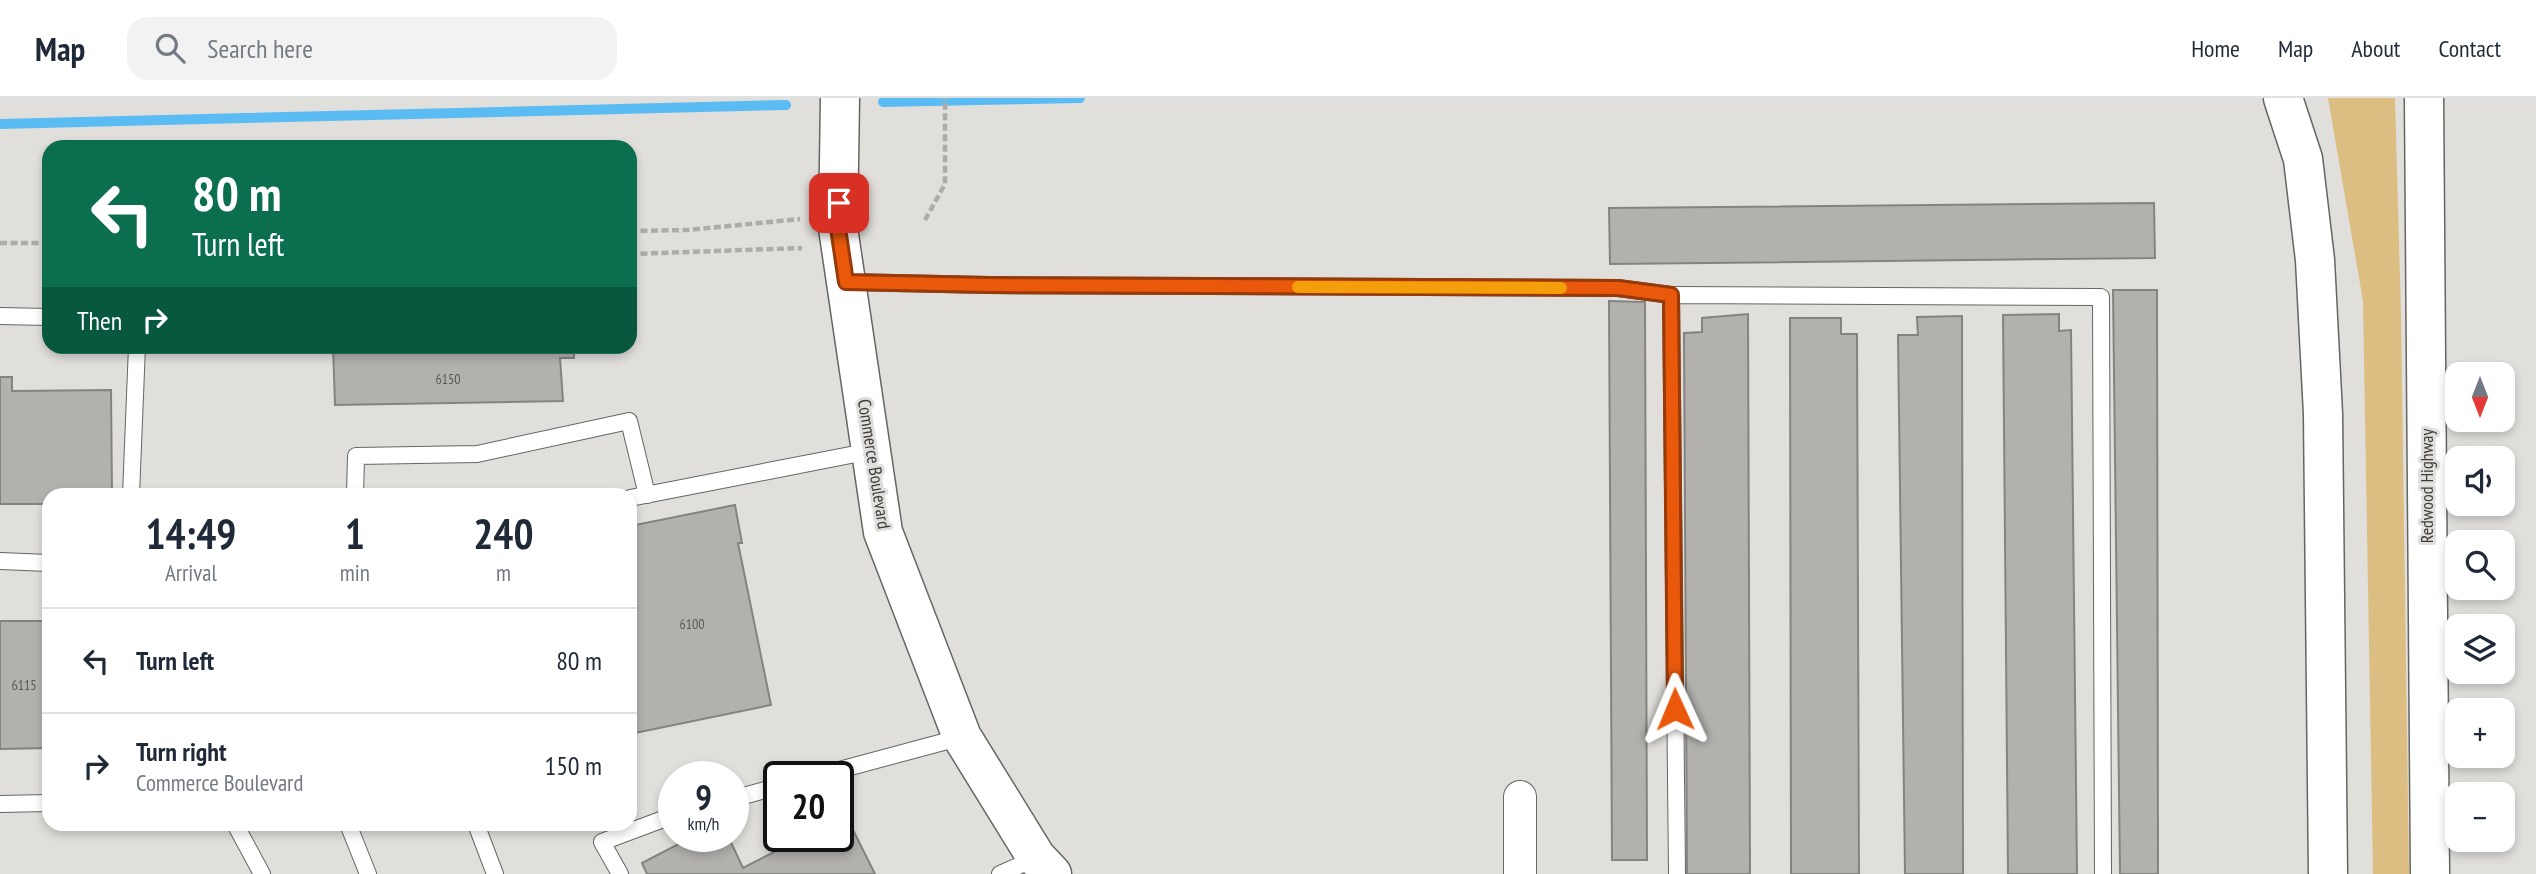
<!DOCTYPE html>
<meta charset="utf-8">
<style>
:root{--surface:#fff;--page:#f2f2f3;--text:#1f2937;--muted:#747a83;--line:#e0e1e3}
body{margin:0;font-family:"PT Sans Narrow",sans-serif;background:var(--page);color:var(--text);height:100vh;display:flex;flex-direction:column;font-size:26px;white-space:nowrap}
*{box-sizing:border-box;margin:0}
p{font-size:23px;color:var(--muted)}
.icon{flex:none;width:38px;height:38px;fill:none;stroke:currentColor;stroke-width:2;stroke-linecap:round;stroke-linejoin:round}
.map{position:relative;flex:1;overflow:hidden}
.details{position:absolute;left:42px;top:390px;width:595px;height:343px;display:flex;flex-direction:column;background:var(--surface);border-radius:21px;box-shadow:0 4px 10px #0003}
.details>*{flex:none}
.banner{position:absolute;left:42px;top:42px;width:595px;height:214px;border-radius:21px;box-shadow:0 4px 10px #0003;background:#0b6e4f;color:#fff;overflow:hidden}
.needle{width:46px;rotate:180deg}
.tools{position:absolute;left:2445px;top:264px;display:grid;gap:14px}
.tools a{display:grid;place-items:center;width:70px;height:70px;border-radius:14px;background:var(--surface);box-shadow:0 4px 10px #0003;font-size:35px}
.speed{position:absolute;left:658px;top:663px;display:flex;gap:14px;font-size:35px;font-weight:700;text-align:center}
.speed>*{display:grid;place-content:center;width:91px;height:91px;border-radius:50%;background:var(--surface);box-shadow:0 4px 10px #0003;line-height:1}
.speed small{font-size:18px;font-weight:400}
.speed .limit{border:4px solid #111;border-radius:10px;background:#fff;color:#111}
.pin{position:absolute;display:grid;place-items:center;width:60px;height:60px;color:#fff;margin:-30px;border-radius:14px;box-shadow:0 4px 10px #0006}
.me{position:absolute;width:77px;margin:-38px;rotate:359deg;stroke-linejoin:round;filter:drop-shadow(0 0 5px #0008)}
.turn{display:flex;align-items:center;gap:24px;height:147px;padding:0 35px;font-size:32px}
.turn .icon{width:91px;height:91px;stroke-width:2.5}
.turn b{display:block;font-size:49px;line-height:60px}
.then{display:flex;align-items:center;height:66px;padding:0 35px;background:#0003;gap:14px;font-size:26px}
.eta{display:flex;justify-content:space-evenly;align-items:center;height:119px;text-align:center}
.eta b{font-size:42px;font-weight:700;line-height:49px}
ul{padding:0;list-style:none}
li{display:flex;align-items:center;gap:21px;height:105px;padding:0 35px;border-top:2px solid var(--line)}
li div{flex:1}
li b{display:block;font-size:26px}
li em{font-style:normal}
header{display:flex;align-items:center;gap:42px;box-sizing:border-box;height:98px;padding:0 35px;background:var(--surface);border-bottom:2px solid var(--line)}
header strong{font-size:33px}
nav{display:flex;gap:38px;margin-inline-start:auto;font-size:24px}
.search{width:490px;height:63px;background:var(--page);display:flex;align-items:center;gap:18px;box-sizing:border-box;padding:0 24px;border-radius:21px;color:var(--muted);font-size:26px}
.map>svg:first-child{display:block}
.green{fill:#dcbe82}
.lines{fill:none;stroke-linecap:round;stroke-linejoin:round}
.stream{stroke:#5bbcf4;stroke-width:10}
.building{fill:#b3b1ad;stroke:#858380;stroke-width:2}
.lane-casing{stroke:#666561;stroke-width:18}
.street-casing{stroke:#666561;stroke-width:34}
.secondary-casing{stroke:#666561;stroke-width:41}
.highway-casing{stroke:#666561;stroke-width:41}
.path{stroke:#aeaca9;stroke-width:4.5;stroke-dasharray:7 3.5;stroke-linecap:butt}
.lane{stroke:#fff;stroke-width:16}
.street{stroke:#fff;stroke-width:32}
.secondary{stroke:#fff;stroke-width:38}
.highway{stroke:#fff;stroke-width:38}
.route-casing{stroke:#983908;stroke-width:18}
.route{stroke:#ea580c;stroke-width:12}
.slow{stroke:#f59e0b;stroke-width:12}
.labels{text-anchor:middle;stroke-width:6;stroke-linejoin:round;paint-order:stroke}
.number-label{font-size:14px;fill:#5a5958}
.street-label{font-size:18px;fill:#3d3c3b;stroke:#e1dfdb}
</style>
<header>
<strong>Map</strong>
<div class="search"><svg class="icon" aria-label="search" viewBox="0 0 24 24"><circle cx="10" cy="10" r="6"/><path d="M15 15l6 6"/></svg>Search here</div>
<nav><a>Home</a><a>Map</a><a>About</a><a>Contact</a></nav>
</header>
<div class="map">
<svg width="2536" height="776" viewBox="0 0 2536 776">
<rect width="100%" height="100%" fill="#e1dfdb"/>
<!-- green -->
<polygon class="green" points="2328,0 2395,0 2401,216 2409,776 2373,776 2363,203"/>
<g class="lines">
<!-- stream -->
<g class="stream">
<polyline points="883,4 1080,0"/>
<polyline points="0,26 786,7"/>
</g>
</g>
<!-- building -->
<g class="building">
<polygon points="2154,105 2155,160 1610,166 1609,110"/>
<polygon points="2113,192 2157,192 2158,776 2120,776"/>
<polygon points="1609,203 1645,204 1647,762 1612,762"/>
<polygon points="1748,216 1750,776 1687,776 1684,235 1702,234 1702,220"/>
<polygon points="2059,216 2059,233 2071,232 2077,776 2008,776 2003,217"/>
<polygon points="1962,218 1963,776 1905,776 1898,237 1918,237 1917,219"/>
<polygon points="1790,220 1841,220 1841,236 1857,236 1859,776 1791,776"/>
<polygon points="333,248 574,248 574,260 560,260 563,303 335,307"/>
<polygon points="0,279 12,279 12,293 111,292 112,397 49,397 49,406 0,406"/>
<polygon points="735,407 742,445 738,445 771,607 630,636 630,428"/>
<polygon points="0,523 49,523 49,650 0,651"/>
<polygon points="846,718 875,776 647,776 642,765 694,738 728,738 743,770 805,738 838,738 838,722"/>
</g>
<g class="lines">
<defs>
<g id="lane">
<polyline points="847,184 989,187 1618,190 1671,197"/>
<polyline points="0,218 49,219"/>
<polyline points="131,397 137,248"/>
<polyline points="355,397 356,358 477,356 629,323 647,397"/>
<polyline points="630,400 871,353"/>
<polyline points="0,463 49,465"/>
<polyline points="813,679 962,639"/>
<polyline points="733,701 779,688"/>
<polyline points="0,706 49,705"/>
<polyline points="235,726 262,776"/>
<polyline points="348,726 368,776"/>
<polyline points="476,726 495,776"/>
<polyline points="620,776 602,744 674,717"/>
<polyline points="1000,776 1036,760"/>
<polyline points="1677,776 1671,197 2101,199 2103,776"/>
</g>
<polyline id="street" points="1520,699 1520,776"/>
<polyline id="secondary" points="840,0 838,130 883,434 962,639 1036,759 1052,776"/>
<g id="highway">
<polyline points="2283,0 2303,61 2315,162 2323,316 2328,776"/>
<polyline points="2424,0 2430,776"/>
</g>
</defs>
<!-- lane casing -->
<use href="#lane" class="lane-casing"/>
<!-- street casing -->
<use href="#street" class="street-casing"/>
<!-- secondary casing -->
<use href="#secondary" class="secondary-casing"/>
<!-- highway casing -->
<use href="#highway" class="highway-casing"/>
<!-- path -->
<g class="path">
<polyline points="925,122 945,86 945,0"/>
<polyline points="630,133 688,132 800,121"/>
<polyline points="0,145 49,145"/>
<polyline points="630,156 802,150"/>
</g>
<!-- lane -->
<use href="#lane" class="lane"/>
<!-- street -->
<use href="#street" class="street"/>
<!-- secondary -->
<use href="#secondary" class="secondary"/>
<!-- highway -->
<use href="#highway" class="highway"/>
</g>
<g class="lines">
<defs>
<polyline id="route" points="839,105 838,130 846,184 989,187 1618,190 1671,197 1675,611"/>
</defs>
<!-- route casing -->
<use href="#route" class="route-casing"/>
<!-- route -->
<use href="#route" class="route"/>
<!-- slow -->
<polyline class="slow" points="1298,189 1561,190"/>
</g>
<g class="labels">
<!-- number labels -->
<g class="number-label">
<text x="448" y="286">6150</text>
<text x="692" y="531">6100</text>
<text x="24" y="592">6115</text>
</g>
<!-- street labels -->
<g class="street-label">
<text transform="translate(874 366) rotate(81)" y="6">Commerce Boulevard</text>
<text transform="translate(2427 388) rotate(-90)" y="6">Redwood Highway</text>
</g>
</g>
</svg>
<div class="tools">
<a><svg class="needle" viewBox="-14 -14 28 28"><path d="M0-13l5 13h-10z" fill="#e53935"/><path d="M0 13l5-13h-10z" fill="#747a83"/></svg></a>
<a><svg class="icon" aria-label="sound" viewBox="0 0 24 24"><path d="M4 9h4l5-4v14l-5-4H4zM17 9q2 3 0 6"/></svg></a>
<a><svg class="icon" aria-label="search" viewBox="0 0 24 24"><circle cx="10" cy="10" r="6"/><path d="M15 15l6 6"/></svg></a>
<a><svg class="icon" aria-label="layers" viewBox="0 0 24 24"><path d="M12 4l9 5-9 5-9-5zM3 14l9 5 9-5"/></svg></a>
<a>+</a>
<a>−</a>
</div>
<div class="speed"><div>9<small>km/h</small></div><div class="limit">20</div></div>
<div class="pin" style="left:839px;top:105px;background:#d93025"><svg class="icon" aria-label="arrive" viewBox="0 0 24 24"><path d="M6 21V4h12l-3 4 3 4H6"/></svg></div>
<svg class="me" style="left:1675px;top:611px" viewBox="-20 -20 40 40"><path d="M0-17L14 15 0 8-14 15z" fill="#ea580c" stroke="#fff" stroke-width="4"/></svg>
<div class="banner">
<div class="turn"><svg class="icon" aria-label="left" viewBox="0 0 24 24"><path d="M17 20v-9H6M10 6l-5 5 5 5"/></svg><div><b>80 m</b>Turn left</div></div>
<div class="then">Then<svg class="icon" aria-label="right" viewBox="0 0 24 24"><path d="M7 20v-9h11M14 6l5 5-5 5"/></svg></div>
</div>
<section class="details">
<div class="eta">
<div><b>14:49</b><p>Arrival</p></div>
<div><b>1</b><p>min</p></div>
<div><b>240</b><p>m</p></div>
</div>
<ul>
<li><svg class="icon" aria-label="left" viewBox="0 0 24 24"><path d="M17 20v-9H6M10 6l-5 5 5 5"/></svg><div><b>Turn left</b></div><em>80 m</em></li>
<li><svg class="icon" aria-label="right" viewBox="0 0 24 24"><path d="M7 20v-9h11M14 6l5 5-5 5"/></svg><div><b>Turn right</b><p>Commerce Boulevard</p></div><em>150 m</em></li>
</ul>
</section>
</div>
